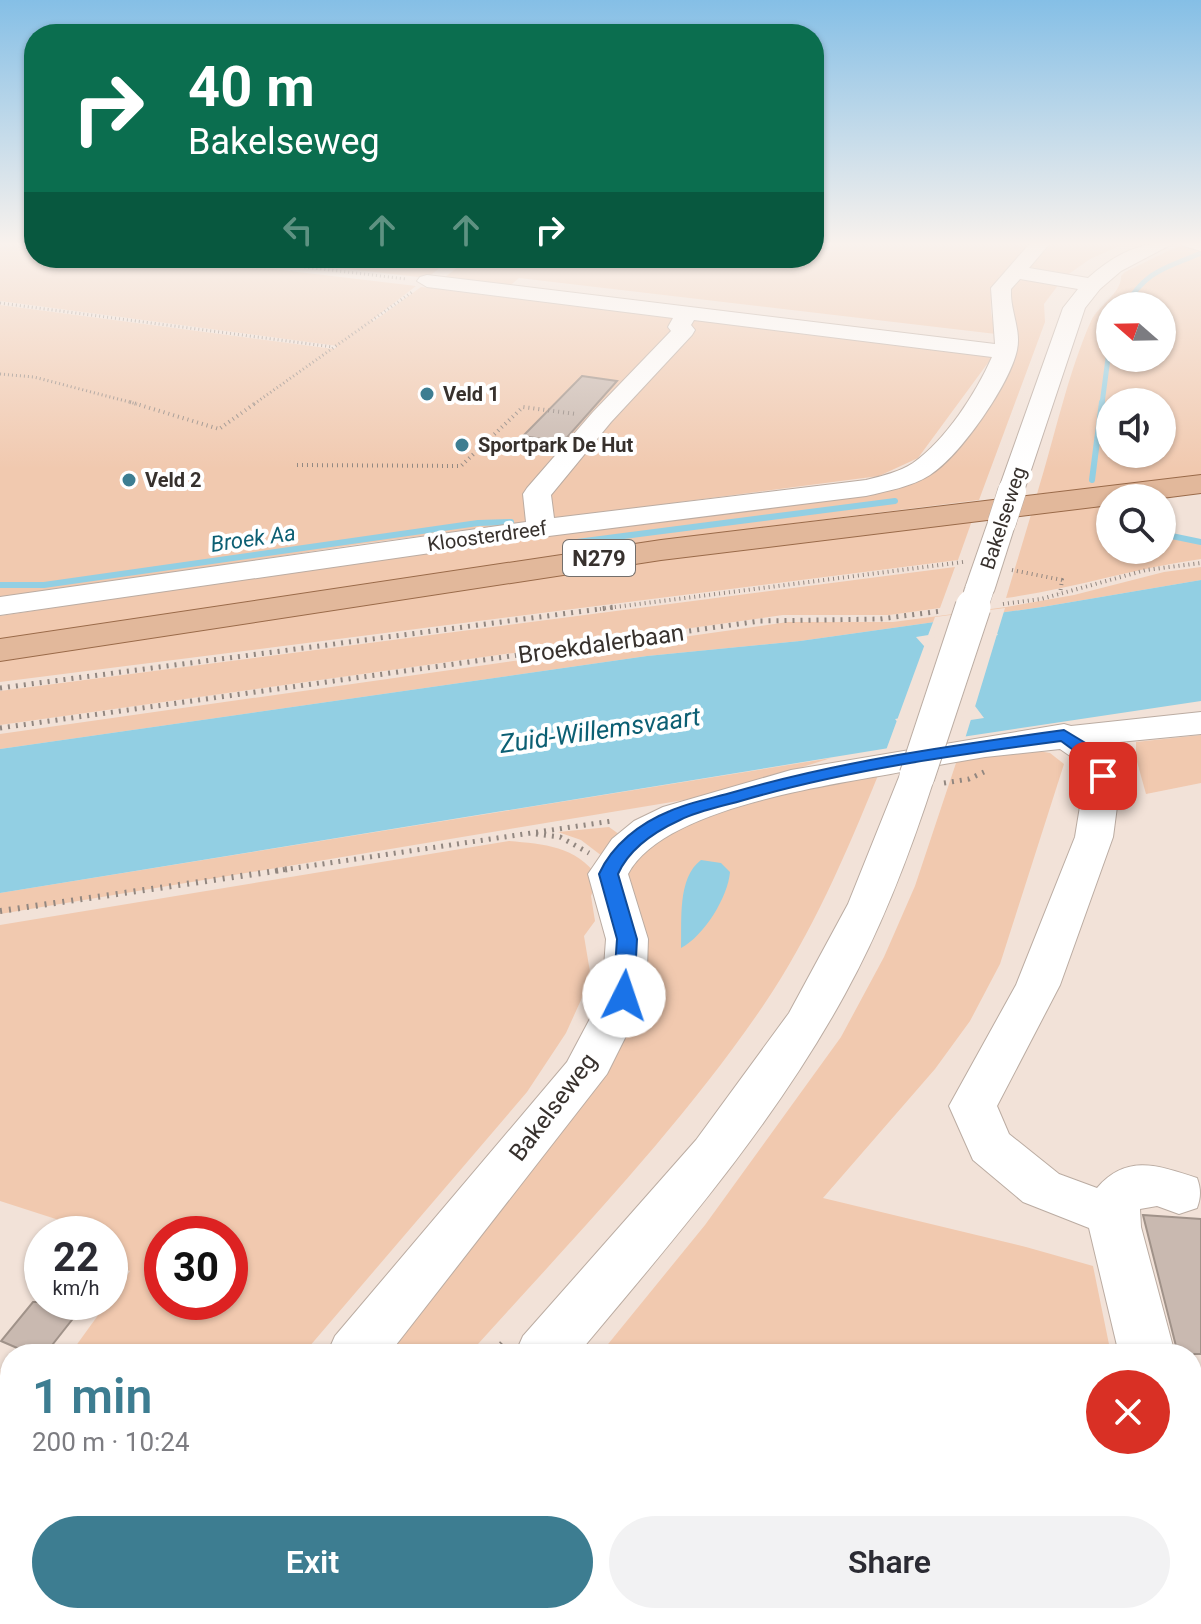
<!DOCTYPE html>
<meta charset="utf-8">
<style>
:root{--surface:#fff;--page:#f2f2f3;--text:#2b2b33;--muted:#7c7c81;--accent:#3d7d91}
body{margin:0;font-family:Roboto,sans-serif;background:var(--page);color:var(--text);height:100vh;display:flex;flex-direction:column;font-size:30px;white-space:nowrap}
*{box-sizing:border-box;margin:0}
p{font-size:26px;color:var(--muted)}
.icon{flex:none;width:44px;height:44px;fill:none;stroke:currentColor;stroke-width:2;stroke-linecap:round;stroke-linejoin:round}
.map{position:relative;flex:1;overflow:hidden}
.panel{position:absolute;left:0px;top:1344px;width:1202px;height:280px;display:flex;flex-direction:column;background:var(--surface);border-radius:32px 32px 0 0;box-shadow:0 2px 6px #0004}
.panel>*{flex:none}
.banner{position:absolute;left:24px;top:24px;width:800px;height:244px;border-radius:32px;box-shadow:0 2px 6px #0004;background:#0b6e4f;color:#fff;overflow:hidden}
.needle{width:52px;rotate:290deg}
.fabs{position:absolute;left:1096px;top:292px;display:grid;gap:16px}
.fabs a{display:grid;place-items:center;width:80px;height:80px;border-radius:50%;background:var(--surface);box-shadow:0 2px 6px #0004;font-size:40px}
.speed{position:absolute;left:24px;top:1216px;display:flex;gap:16px;font-size:40px;font-weight:700;text-align:center}
.speed>*{display:grid;place-content:center;width:104px;height:104px;border-radius:50%;background:var(--surface);box-shadow:0 2px 6px #0004;line-height:1}
.speed small{font-size:20px;font-weight:400}
.speed .limit{border:12px solid #d22;background:#fff;color:#111}
.pin{position:absolute;display:grid;place-items:center;width:68px;height:68px;color:#fff;margin:-34px;border-radius:16px;box-shadow:0 4px 12px #0006}
.me{position:absolute;width:88px;margin:-44px;rotate:4deg;stroke-linejoin:round;filter:drop-shadow(0 0 6px #0008)}
.turn{display:flex;align-items:center;gap:28px;height:168px;padding:0 32px;font-size:36px}
.turn .icon{width:104px;height:104px;stroke-width:2.5}
.turn b{display:block;font-size:56px;line-height:68px}
.lanes{display:flex;align-items:center;height:76px;padding:0 32px;background:#0003;justify-content:center;gap:40px;direction:ltr}
.lanes .off{opacity:.35}
.round{display:grid;place-items:center;flex:none;width:84px;height:84px;border-radius:42px;background:var(--page)}
.head{display:flex;align-items:center;justify-content:space-between;height:136px;padding:0 32px}
h1{font-size:48px;font-weight:600;line-height:60px;color:var(--accent)}
.cta{display:flex;gap:16px;margin-top:auto;padding:16px 32px}
.cta a{flex:1;height:92px;border-radius:48px;background:var(--accent);color:#fff;font-size:32px;font-weight:600;line-height:92px;text-align:center}
.cta a+a{background:var(--page);color:var(--text)}
.map>svg:first-child{display:block}
.green{fill:#f1c9af;fill-rule:evenodd}
.water{fill:#92cfe3;fill-rule:evenodd}
.pier{fill:#f2e2d8}
.lines{fill:none;stroke-linecap:round;stroke-linejoin:round}
.stream-far1{stroke:#92cfe3;stroke-width:5}
.stream{stroke:#92cfe3;stroke-width:6}
.building{fill:#c9b9b0;stroke:#a09289;stroke-width:2}
.minor-casing{stroke:#bbaca2;stroke-width:2}
.major-casing{stroke:#9a6a49;stroke-width:2}
.path-far4{stroke:#928780;stroke-width:3;stroke-dasharray:1 3;stroke-linecap:butt}
.path-far3{stroke:#928780;stroke-width:4;stroke-dasharray:1 4;stroke-linecap:butt}
.path-far2{stroke:#928780;stroke-width:5;stroke-dasharray:2 6;stroke-linecap:butt}
.path-far1{stroke:#928780;stroke-width:6;stroke-dasharray:2 7;stroke-linecap:butt}
.path{stroke:#928780;stroke-width:8;stroke-dasharray:3 9;stroke-linecap:butt}
.minor{fill:#fff;fill-rule:evenodd}
.major{fill:#e2b89b;fill-rule:evenodd}
.minor-bridge-far1-casing{stroke:#bbaca2;stroke-width:29;stroke-linecap:butt}
.minor-bridge-casing{stroke:#bbaca2;stroke-width:37;stroke-linecap:butt}
.minor-bridge-far1{stroke:#fff;stroke-width:28}
.minor-bridge{stroke:#fff;stroke-width:35}
.route{fill:#1a73e8;stroke:#114b97;stroke-width:2}
.poi-dot{fill:#3d7d91;stroke:#fff;stroke-width:3}
.labels{text-anchor:middle;stroke-width:8;stroke-linejoin:round;paint-order:stroke}
.far-poi-label{font-size:20px;font-weight:bold;fill:#37312d;stroke:#fff;text-anchor:start}
.far-street-label{font-size:20px;fill:#37312d;stroke:#fff}
.far-water-label{font-size:22px;font-style:italic;fill:#0c5f73;stroke:#fff}
.shield{fill:#fff;stroke:#736f6c;stroke-width:2}
.shield-label{font-size:22px;font-weight:bold;fill:#37312d}
.street-label{font-size:24px;fill:#37312d;stroke:#fff}
.water-label{font-size:26px;font-style:italic;fill:#0c5f73;stroke:#fff}
</style>
<div class="map">
<svg width="1201" height="1624" viewBox="0 0 1201 1624">
<rect width="100%" height="100%" fill="#f2e2d8"/>
<!-- green -->
<g class="green">
<polygon points="0,242 34,242 34,258 180,258 416,286 372,320 374,321 421,287 993,356 918,458 879,476 360,544 0,599 0,305 334,349 338,346 0,301"/>
<path d="M814,242H1030C1003,279 980,282 996,334L519,278L507,288L444,278L469,258H814Z"/>
<polygon points="1049,242 1129,242 1090,259 1066,276 1029,267"/>
<path d="M1182,244L1201,247V476L1037,494C1055,436 1067,376 1091,321C1098,306 1122,293 1121,276L1125,272ZM1110,306H1162V358H1110ZM1110,402H1162V454H1110Z"/>
<polygon points="252,258 452,258 427,278"/>
<path d="M1025,279L1059,284L1044,304L1045,322L979,500L629,544L0,641V616L525,535L897,489L1009,368C1022,342 1014,319 1008,291L1016,282Z"/>
<path d="M1110,499V550H1162V533L1201,542V559C1135,568 1072,589 1006,598L1033,508Z"/>
<polygon points="974,515 958,560 0,682 0,658 172,630"/>
<polygon points="955,567 940,608 889,615 783,615 0,725 0,691"/>
<polygon points="1201,567 1201,580 1042,607 800,641 647,656 0,749 0,734 788,622 893,622 1006,607 1074,595 1164,572"/>
<polygon points="1201,735 1201,783 1146,794 1136,758 1136,742"/>
<polygon points="1032,750 1050,753 1064,764 1000,964 970,1021 935,1069 823,1198 1026,1247 1093,1266 1111,1354 600,1354 705,1225 841,1037 884,957 915,886 957,760"/>
<polygon points="831,758 714,795 0,914 0,893"/>
<path d="M879,773C846,854 812,934 763,1006C680,1128 568,1244 469,1354H379L604,1066L627,877C633,865 639,856 649,847C692,812 822,785 879,773Z"/>
<polygon points="609,827 623,837 602,856 581,840 558,832"/>
<path d="M509,841C544,844 576,846 598,877L591,896L595,921L584,936L591,978L566,1033L527,1092L303,1354H70L130,1271L110,1264V1234H92L93,1231L0,1201V925ZM162,1234H230V1302H162Z"/>
<polygon points="0,1370 10,1374 10,1503 0,1496"/>
<polygon points="52,1614 110,1614 102,1624 44,1624"/>
<polygon points="161,1614 237,1614 228,1624 153,1624"/>
<polygon points="387,1614 1165,1614 1167,1624 379,1624"/>
</g>
<!-- water -->
<g class="water">
<path d="M1201,580V701L889,748L0,893V749L647,656L800,641L1042,607ZM991,625L998,635L924,646L916,637ZM975,706L984,718L904,730L895,719Z"/>
<path d="M701,860L721,863L730,872C728,897 704,936 681,948C682,921 677,878 701,860Z"/>
</g>
<!-- pier -->
<polygon class="pier" points="1005,608 974,710 902,721 905,726 972,716 964,742 885,753 926,641 991,632 927,638 935,617"/>
<g class="lines">
<!-- stream-far1 -->
<g class="stream-far1">
<path d="M1125,306C1147,270 1164,269 1201,253"/>
<polyline points="1102,404 1110,343"/>
</g>
<!-- stream -->
<g class="stream">
<polyline points="1092,480 1102,402"/>
<polyline points="1162,534 1201,542"/>
<polyline points="577,542 895,501"/>
<polyline points="0,585 44,585 478,523 511,522"/>
</g>
</g>
<!-- building -->
<g class="building">
<polygon points="582,376 617,381 563,442 523,436"/>
<polygon points="1143,1215 1201,1219 1201,1354 1178,1354"/>
<polygon points="33,1302 86,1302 45,1354 31,1354 1,1341"/>
</g>
<g class="lines">
<defs>
<g id="minor">
<path d="M1031,242H1051L1029,268L1088,278C1115,254 1139,242 1176,242L1121,271L1100,289L1085,308L1022,497L1012,499L1002,497L998,491L1063,308L1078,289L1020,279L1011,289V296C1012,314 1021,332 1017,350C1010,384 960,456 930,475C911,487 887,491 866,496L541,537L0,615V597L526,522L523,494L527,488L593,412L671,331L668,327L673,318L427,287L417,281L420,277L427,275L995,344L991,288ZM694,320L992,357C976,393 946,440 913,463C899,472 882,476 866,480L554,518L551,495L611,422L692,335L695,330L691,325Z"/>
<polygon points="1181,242 1201,242 1201,251 1184,246"/>
<polygon points="1002,513 1012,516 1016,522 994,591 990,598 979,600 968,598 964,591 988,522 992,516"/>
<path d="M1201,712V734L1099,744L1121,776L1113,837L1060,985L997,1106L1009,1134L1059,1174L1097,1188C1127,1153 1159,1166 1197,1178C1201,1189 1201,1197 1197,1208L1179,1214L1157,1206L1140,1209L1141,1227L1175,1354H1119L1089,1228L1023,1202L973,1160L949,1106L1016,985L1075,837L1085,776L1073,758L1060,749L985,757L927,767L935,776C911,851 883,925 845,994C773,1126 673,1240 578,1354H515L523,1336L696,1140L789,1013L848,904L901,772C832,785 663,807 628,874L648,939L646,996L607,1074L389,1354H327L335,1336L567,1062L602,996L606,939L588,874L612,839L634,821L663,807L791,770L1064,724L1071,726Z"/>
<polygon points="1192,1512 1201,1516 1201,1615 1192,1611"/>
<polygon points="106,1614 174,1614 170,1624 102,1624"/>
<polygon points="285,1614 353,1614 349,1624 281,1624"/>
</g>
<polygon id="major" points="1201,475 1201,493 1162,498 1110,498 1110,505 661,560 0,661 0,639 661,540"/>
</defs>
<!-- minor casing -->
<use href="#minor" class="minor-casing"/>
<!-- major casing -->
<use href="#major" class="major-casing"/>
<!-- path-far4 -->
<g class="path-far4">
<polyline points="229,258 406,279"/>
<polyline points="449,265 458,258"/>
<polyline points="0,303 333,347"/>
<polyline points="0,374 34,377 137,404"/>
<polyline points="254,404 412,292"/>
</g>
<!-- path-far3 -->
<g class="path-far3">
<polyline points="130,402 219,429 257,402"/>
<polyline points="297,465 461,466 523,407 576,414"/>
<polyline points="1012,570 1062,580 1060,594"/>
<polyline points="1003,604 1041,599 1146,570 1201,563"/>
<polyline points="600,609 963,562"/>
</g>
<!-- path-far2 -->
<g class="path-far2">
<polyline points="0,688 615,607"/>
<polyline points="0,728 760,621 880,619 941,611"/>
<polyline points="944,783 969,779 984,772"/>
<polyline points="536,834 560,837 589,853"/>
<polyline points="275,871 612,821"/>
</g>
<!-- path-far1 -->
<polyline class="path-far1" points="0,911 289,869"/>
<!-- path -->
<g class="path">
<polyline points="494,1354 503,1344"/>
<polyline points="253,1624 262,1614"/>
<polyline points="370,1624 378,1614"/>
</g>
<!-- minor -->
<use href="#minor" class="minor"/>
<!-- major -->
<use href="#major" class="major"/>
<defs>
<g id="minor-bridge-far1">
<polyline points="1002,522 1012,491"/>
<polyline points="973,609 979,591"/>
</g>
<polyline id="minor-bridge" points="917,776 973,607"/>
</defs>
<!-- minor-bridge-far1 casing -->
<use href="#minor-bridge-far1" class="minor-bridge-far1-casing"/>
<!-- minor-bridge casing -->
<use href="#minor-bridge" class="minor-bridge-casing"/>
<!-- minor-bridge-far1 -->
<use href="#minor-bridge-far1" class="minor-bridge-far1"/>
<!-- minor-bridge -->
<use href="#minor-bridge" class="minor-bridge"/>
</g>
<!-- sky -->
<linearGradient id="sky" x2="0" y2="1"><stop stop-color="#85bfe6"/><stop offset="0.52" stop-color="#f9f2ed"/><stop offset="1" stop-color="#f9f2ed" stop-opacity="0"/></linearGradient>
<rect width="1201" height="469" fill="url(#sky)"/>
<!-- route -->
<path class="route" d="M1064,730L1092,747L1112,776L1109,780H1097L1080,755L1061,741C955,755 847,770 744,800C724,806 700,810 680,820C656,831 629,849 618,874L637,939L634,996L631,1002H616L613,996L617,939L599,874C612,845 640,823 670,811C690,802 713,798 734,792C841,761 954,745 1064,730Z"/>
<!-- markers -->
<g class="poi-dot">
<circle cx="427" cy="394" r="8"/>
<circle cx="462" cy="445" r="8"/>
<circle cx="129" cy="480" r="8"/>
</g>
<g class="labels">
<!-- far-poi labels -->
<g class="far-poi-label">
<text x="443" y="401">Veld 1</text>
<text x="478" y="452">Sportpark De Hut</text>
<text x="145" y="487">Veld 2</text>
</g>
<!-- far-street labels -->
<g class="far-street-label">
<text transform="translate(1003 518) rotate(-72)" y="7">Bakelseweg</text>
<text transform="translate(487 536) rotate(-8)" y="7">Kloosterdreef</text>
</g>
<!-- far-water labels -->
<g class="far-water-label">
<text transform="translate(253 538) rotate(-8)" y="8">Broek Aa</text>
</g>
<!-- shield labels -->
<rect class="shield" x="563" y="540" width="72" height="36" rx="6"/>
<g class="shield-label">
<text x="599" y="566">N279</text>
</g>
<!-- street labels -->
<g class="street-label">
<text transform="translate(601 644) rotate(-8)" y="8">Broekdalerbaan</text>
<text transform="translate(553 1107) rotate(-53)" y="8">Bakelseweg</text>
</g>
<!-- water labels -->
<g class="water-label">
<text transform="translate(600 730) rotate(-8)" y="9">Zuid-Willemsvaart</text>
</g>
</g>
</svg>
<div class="fabs">
<a><svg class="needle" viewBox="-14 -14 28 28"><path d="M0-13l5 13h-10z" fill="#e53935"/><path d="M0 13l5-13h-10z" fill="#7c7c81"/></svg></a>
<a><svg class="icon" aria-label="sound" viewBox="0 0 24 24"><path d="M4 9h4l5-4v14l-5-4H4zM17 9q2 3 0 6"/></svg></a>
<a><svg class="icon" aria-label="search" viewBox="0 0 24 24"><circle cx="10" cy="10" r="6"/><path d="M15 15l6 6"/></svg></a>
</div>
<div class="speed"><div>22<small>km/h</small></div><div class="limit">30</div></div>
<div class="pin" style="left:1103px;top:776px;background:#d93025"><svg class="icon" aria-label="arrive" viewBox="0 0 24 24"><path d="M6 21V4h12l-3 4 3 4H6"/></svg></div>
<svg class="me" style="left:624px;top:996px" viewBox="-20 -20 40 40"><circle r="19" fill="#fff"/><path d="M0-13L10 11 0 6-10 11z" fill="#1a73e8"/></svg>
<div class="banner">
<div class="turn"><svg class="icon" aria-label="right" viewBox="0 0 24 24"><path d="M7 20v-9h11M14 6l5 5-5 5"/></svg><div><b>40 m</b>Bakelseweg</div></div>
<div class="lanes"><svg class="icon off" aria-label="left" viewBox="0 0 24 24"><path d="M17 20v-9H6M10 6l-5 5 5 5"/></svg><svg class="icon off" aria-label="ahead" viewBox="0 0 24 24"><path d="M12 20V5M6 11l6-6 6 6"/></svg><svg class="icon off" aria-label="ahead" viewBox="0 0 24 24"><path d="M12 20V5M6 11l6-6 6 6"/></svg><svg class="icon" aria-label="right" viewBox="0 0 24 24"><path d="M7 20v-9h11M14 6l5 5-5 5"/></svg></div>
</div>
<section class="panel">
<div class="head"><div><h1>1 min</h1><p>200 m · 10:24</p></div><a class="round" style="background:#d93025;color:#fff"><svg class="icon" aria-label="close" viewBox="0 0 24 24"><path d="M6 6l12 12M18 6L6 18"/></svg></a></div>
<div class="cta"><a>Exit</a><a>Share</a></div>
</section>
</div>
